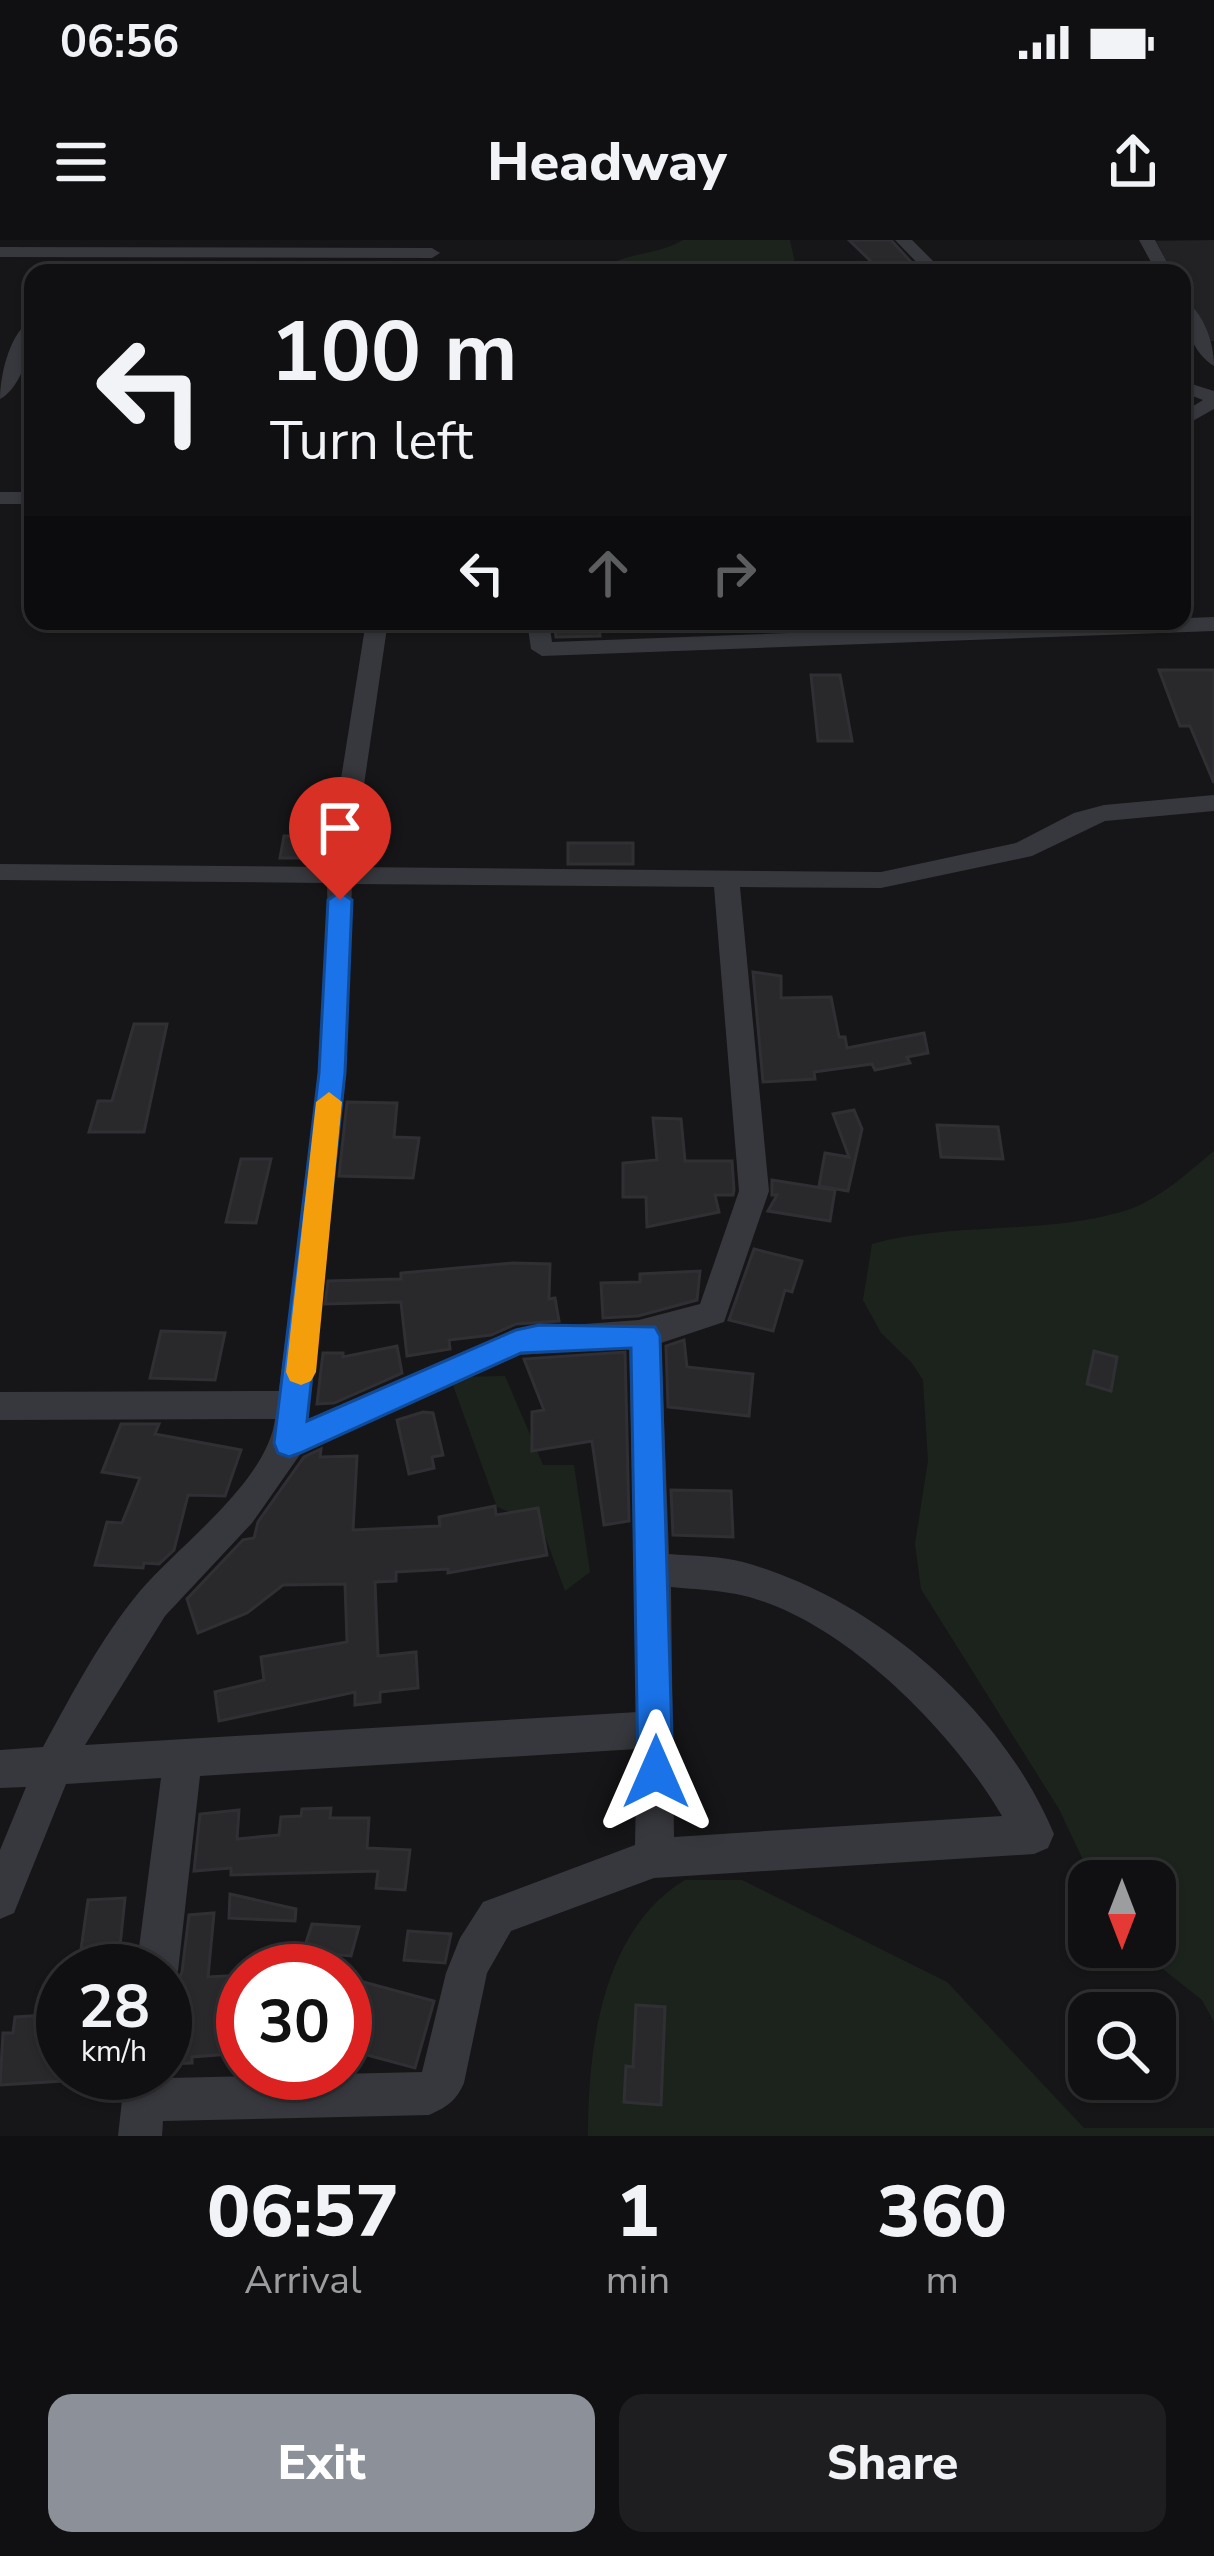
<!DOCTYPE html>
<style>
:root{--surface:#101012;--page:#1e1e20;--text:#f1f3f6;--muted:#9c9d9f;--line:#303032;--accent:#8c9099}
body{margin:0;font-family:"Nunito Sans",sans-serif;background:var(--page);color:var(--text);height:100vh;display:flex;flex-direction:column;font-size:45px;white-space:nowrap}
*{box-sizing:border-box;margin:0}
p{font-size:39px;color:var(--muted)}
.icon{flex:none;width:66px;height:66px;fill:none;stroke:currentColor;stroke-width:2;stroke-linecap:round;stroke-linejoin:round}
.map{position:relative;height:1896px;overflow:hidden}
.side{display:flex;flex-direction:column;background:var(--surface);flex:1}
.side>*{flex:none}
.banner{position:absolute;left:24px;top:24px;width:1167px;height:366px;border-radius:24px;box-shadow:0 3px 9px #0004,0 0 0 3px var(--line);background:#101012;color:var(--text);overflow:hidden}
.needle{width:78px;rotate:180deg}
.controls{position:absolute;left:1068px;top:1620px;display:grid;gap:24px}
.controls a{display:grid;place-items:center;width:108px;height:108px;border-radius:24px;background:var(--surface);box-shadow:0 3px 9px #0004,0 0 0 3px var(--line);font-size:60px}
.speed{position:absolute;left:36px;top:1704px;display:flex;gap:24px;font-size:60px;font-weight:700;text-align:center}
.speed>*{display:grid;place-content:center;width:156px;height:156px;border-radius:50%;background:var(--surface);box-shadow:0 3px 9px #0004,0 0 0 3px var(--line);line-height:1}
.speed small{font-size:30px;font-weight:400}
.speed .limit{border:18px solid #d22;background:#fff;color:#111}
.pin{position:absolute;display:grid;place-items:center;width:102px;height:102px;color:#fff;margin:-123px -51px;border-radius:50% 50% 50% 0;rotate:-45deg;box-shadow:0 0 12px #0007}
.pin .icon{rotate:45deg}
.me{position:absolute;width:132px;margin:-66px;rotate:0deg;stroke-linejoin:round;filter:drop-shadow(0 0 9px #0008)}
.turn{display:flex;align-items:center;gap:42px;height:252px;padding:0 48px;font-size:54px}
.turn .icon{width:156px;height:156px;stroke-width:2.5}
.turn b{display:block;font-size:84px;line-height:102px}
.lanes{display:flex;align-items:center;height:114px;padding:0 48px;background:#0003;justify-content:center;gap:60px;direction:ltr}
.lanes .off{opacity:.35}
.eta{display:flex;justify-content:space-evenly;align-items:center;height:204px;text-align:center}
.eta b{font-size:72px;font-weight:800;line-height:84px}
.action{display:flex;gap:24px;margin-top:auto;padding:24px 48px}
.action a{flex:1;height:138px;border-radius:24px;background:var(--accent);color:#fff;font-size:48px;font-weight:800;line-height:138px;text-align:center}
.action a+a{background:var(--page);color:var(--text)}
.status{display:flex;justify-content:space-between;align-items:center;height:84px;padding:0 60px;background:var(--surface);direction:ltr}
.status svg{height:33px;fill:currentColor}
header{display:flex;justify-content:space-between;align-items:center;height:156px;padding:0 48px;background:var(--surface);font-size:54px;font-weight:800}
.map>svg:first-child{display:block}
.built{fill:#222225}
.green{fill:#1c231d}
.building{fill:#29292c;stroke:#303034;stroke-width:3}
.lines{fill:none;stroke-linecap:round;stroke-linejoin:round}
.minor{fill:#37383d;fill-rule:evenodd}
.route{fill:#1a73e8;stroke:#114b97;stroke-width:3}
.slow{fill:#f59e0b}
</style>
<div class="status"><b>06:56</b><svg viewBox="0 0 49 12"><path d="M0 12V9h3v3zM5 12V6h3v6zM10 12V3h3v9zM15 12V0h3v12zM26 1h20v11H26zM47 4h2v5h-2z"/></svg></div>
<header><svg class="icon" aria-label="menu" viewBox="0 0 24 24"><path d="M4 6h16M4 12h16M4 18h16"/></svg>Headway<svg class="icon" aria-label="share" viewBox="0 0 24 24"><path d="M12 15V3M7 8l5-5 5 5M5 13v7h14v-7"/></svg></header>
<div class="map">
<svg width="1214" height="1896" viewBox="0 0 1214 1896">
<rect width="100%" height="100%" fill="#161618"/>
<!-- built -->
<polygon class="built" points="1214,0 1214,101 1210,101 1182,49 1182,33 1173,33 1156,1"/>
<!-- green -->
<g class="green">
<path d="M683,0H790L797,32L598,33C618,12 658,16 683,0Z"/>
<path d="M1214,911V1782L1202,1760L1135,1707H1155V1641H1093L1059,1569L921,1349L915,1304L928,1221L923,1140L912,1123L881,1093L863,1060L872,1004C952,982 1040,995 1121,972C1157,962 1186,934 1214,911Z"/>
<polygon points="505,1136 543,1225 574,1225 590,1332 565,1351 541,1285 497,1267 450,1137"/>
<path d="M685,1640H742L947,1742L1084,1888H1214V1896H588C588,1807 602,1690 685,1640Z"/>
</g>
<!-- building -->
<g class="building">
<polygon points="849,0 891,0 921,33 883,33"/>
<polygon points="554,381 599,381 600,396 556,397"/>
<polygon points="1159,430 1214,430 1214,543 1190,486 1180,486"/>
<polygon points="811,435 840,435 852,501 818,501"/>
<polygon points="284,596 327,596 324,618 280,618"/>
<rect x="568" y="603" width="65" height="21"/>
<polygon points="753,732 781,736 781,758 831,757 839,797 845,797 847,808 924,793 928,813 907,817 910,823 875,830 872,824 814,832 815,839 763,842"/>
<polygon points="134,784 167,784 144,892 89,892 98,861 112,861"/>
<polygon points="347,862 397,863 394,897 419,898 413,938 339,936"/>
<polygon points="854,870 862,889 848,951 819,946 825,913 849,917 833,874"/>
<polygon points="653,878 681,879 685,921 732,921 734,950 733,955 715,955 719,972 647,987 646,957 623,957 623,923 657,920"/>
<polygon points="937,885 998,887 1003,919 941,917"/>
<polygon points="241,919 271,919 256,983 226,982"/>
<polygon points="772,940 835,950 830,981 768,971 777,955 772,955"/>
<polygon points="754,1009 802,1021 792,1052 785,1050 773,1091 729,1080"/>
<polygon points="513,1023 550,1024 549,1059 555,1058 559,1081 516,1084 491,1095 449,1100 450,1109 407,1116 401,1062 325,1064 328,1041 401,1039 401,1033"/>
<polygon points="700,1031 697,1060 638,1076 603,1078 601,1043 640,1042 640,1034"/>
<polygon points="161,1091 225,1093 215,1140 150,1138"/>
<polygon points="684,1100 687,1127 753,1134 749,1176 668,1167 666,1106"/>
<polygon points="397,1106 402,1133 334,1163 317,1164 323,1113 343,1113 343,1117"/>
<polygon points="1094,1111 1117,1117 1111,1151 1087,1144"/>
<polygon points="625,1112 629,1281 604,1285 592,1201 532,1211 532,1172 544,1170 524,1119"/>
<polygon points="423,1172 433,1173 443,1215 432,1217 434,1228 409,1234 397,1180"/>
<polygon points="121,1184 159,1184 155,1194 241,1210 225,1256 188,1255 174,1310 159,1324 144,1323 143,1328 95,1325 107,1282 122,1283 140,1238 102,1232"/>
<polygon points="321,1209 320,1217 357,1216 353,1290 440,1286 439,1277 495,1266 496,1275 538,1268 547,1315 448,1333 448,1329 396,1332 396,1341 375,1342 378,1416 416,1412 418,1448 380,1452 380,1462 355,1465 355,1452 219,1481 215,1452 264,1440 261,1417 347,1402 345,1344 283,1345 247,1373 198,1393 187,1359 243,1300 254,1298 258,1282 304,1217"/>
<polygon points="671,1250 731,1251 733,1297 673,1295"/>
<polygon points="331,1568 330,1578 369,1578 367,1608 410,1610 405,1650 376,1648 378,1631 231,1635 231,1628 194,1631 200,1574 239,1570 237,1599 279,1595 281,1577 301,1576 302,1569"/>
<polygon points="230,1654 296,1669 295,1681 229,1678"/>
<polygon points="125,1658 120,1706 81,1709 88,1660"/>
<polygon points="214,1673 208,1737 243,1735 243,1813 192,1817 192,1823 168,1824 175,1749 182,1732 189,1675"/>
<polygon points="312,1684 359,1687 351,1716 303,1712"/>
<polygon points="408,1691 451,1694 445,1723 404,1720"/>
<polygon points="345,1737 434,1761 415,1828 345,1809"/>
<polygon points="636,1765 665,1767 661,1865 624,1862 626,1826 633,1827"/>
<polygon points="63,1774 63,1841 0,1845 3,1793 13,1793 15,1777"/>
</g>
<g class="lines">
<!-- minor -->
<g class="minor">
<polygon points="895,0 912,0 945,33 927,33"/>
<polygon points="1139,0 1155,0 1173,33 1157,33"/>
<polygon points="0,7 432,8 440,13 432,18 0,17"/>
<path d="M1182,58C1203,71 1214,102 1214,126C1193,114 1182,82 1182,58Z"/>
<path d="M33,79C33,103 23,147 0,159C0,134 10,91 33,79Z"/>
<polygon points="1182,141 1214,151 1214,169 1182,187 1182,173 1203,160 1182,152"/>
<rect x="0" y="252" width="33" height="12"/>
<polygon points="1214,377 1214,391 542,416 531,409 527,381 549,381 552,402"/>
<path d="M366,381H388L352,627L881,632L1016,603L1074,573L1104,565L1214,555V571L1105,581L1032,616L881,648L740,647L769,951L724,1082L661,1103L669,1314C693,1316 720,1316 743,1322C874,1358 1002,1469 1054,1594L1048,1608L1034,1614L654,1638L511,1691L487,1733L464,1843C456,1861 447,1867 429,1875L163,1881L162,1896H118L125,1833H165V1827L167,1838L422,1832L446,1733L460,1698L483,1662L635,1605L637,1509L200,1536L178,1731L172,1746L165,1748V1731H136L161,1538L66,1544L14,1673L0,1679V1610L26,1547L0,1548V1510L43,1507C72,1454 101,1398 140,1351C180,1304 267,1242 275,1179L0,1180V1152L279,1151C299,984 332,812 327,643L0,640V624L327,627ZM352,644L714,647L739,951L700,1064L639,1080L516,1089L308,1179L346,833ZM629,1107L638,1472L85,1505L165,1376L252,1283L301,1213L520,1115ZM671,1347C692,1349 715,1350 736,1354C838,1374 952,1490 1002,1576L674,1597Z"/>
</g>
</g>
<!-- route -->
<polygon class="route" points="340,652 352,660 345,833 307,1181 516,1090 539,1085 655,1087 660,1096 673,1532 668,1545 656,1550 643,1545 638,1532 631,1108 521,1113 300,1213 289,1217 278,1213 274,1203 319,833 328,660"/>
<!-- slow -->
<polygon class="slow" points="329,852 342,862 316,1132 311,1141 301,1145 290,1141 286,1132 316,862"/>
</svg>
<div class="controls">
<a><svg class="needle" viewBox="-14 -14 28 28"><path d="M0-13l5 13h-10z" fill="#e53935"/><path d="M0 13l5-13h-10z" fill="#9c9d9f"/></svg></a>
<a><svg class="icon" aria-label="search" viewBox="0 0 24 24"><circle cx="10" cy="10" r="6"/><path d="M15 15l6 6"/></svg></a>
</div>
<div class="speed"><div>28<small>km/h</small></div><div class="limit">30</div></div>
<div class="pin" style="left:340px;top:660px;background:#d93025"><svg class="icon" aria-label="arrive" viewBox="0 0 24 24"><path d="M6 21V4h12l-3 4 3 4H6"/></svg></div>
<svg class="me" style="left:656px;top:1532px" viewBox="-20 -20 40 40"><path d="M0-17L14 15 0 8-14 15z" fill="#1a73e8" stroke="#fff" stroke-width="4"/></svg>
<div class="banner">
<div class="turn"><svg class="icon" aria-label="left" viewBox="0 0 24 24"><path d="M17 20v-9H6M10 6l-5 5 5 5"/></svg><div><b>100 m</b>Turn left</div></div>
<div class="lanes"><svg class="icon" aria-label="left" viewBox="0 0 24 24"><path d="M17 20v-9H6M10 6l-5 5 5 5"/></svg><svg class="icon off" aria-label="ahead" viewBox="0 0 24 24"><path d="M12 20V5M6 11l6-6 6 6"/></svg><svg class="icon off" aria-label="right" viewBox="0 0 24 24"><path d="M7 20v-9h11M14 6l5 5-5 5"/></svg></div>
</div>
</div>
<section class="side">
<div class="eta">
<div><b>06:57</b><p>Arrival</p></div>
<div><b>1</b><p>min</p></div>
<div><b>360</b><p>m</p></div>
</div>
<div class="action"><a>Exit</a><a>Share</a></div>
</section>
